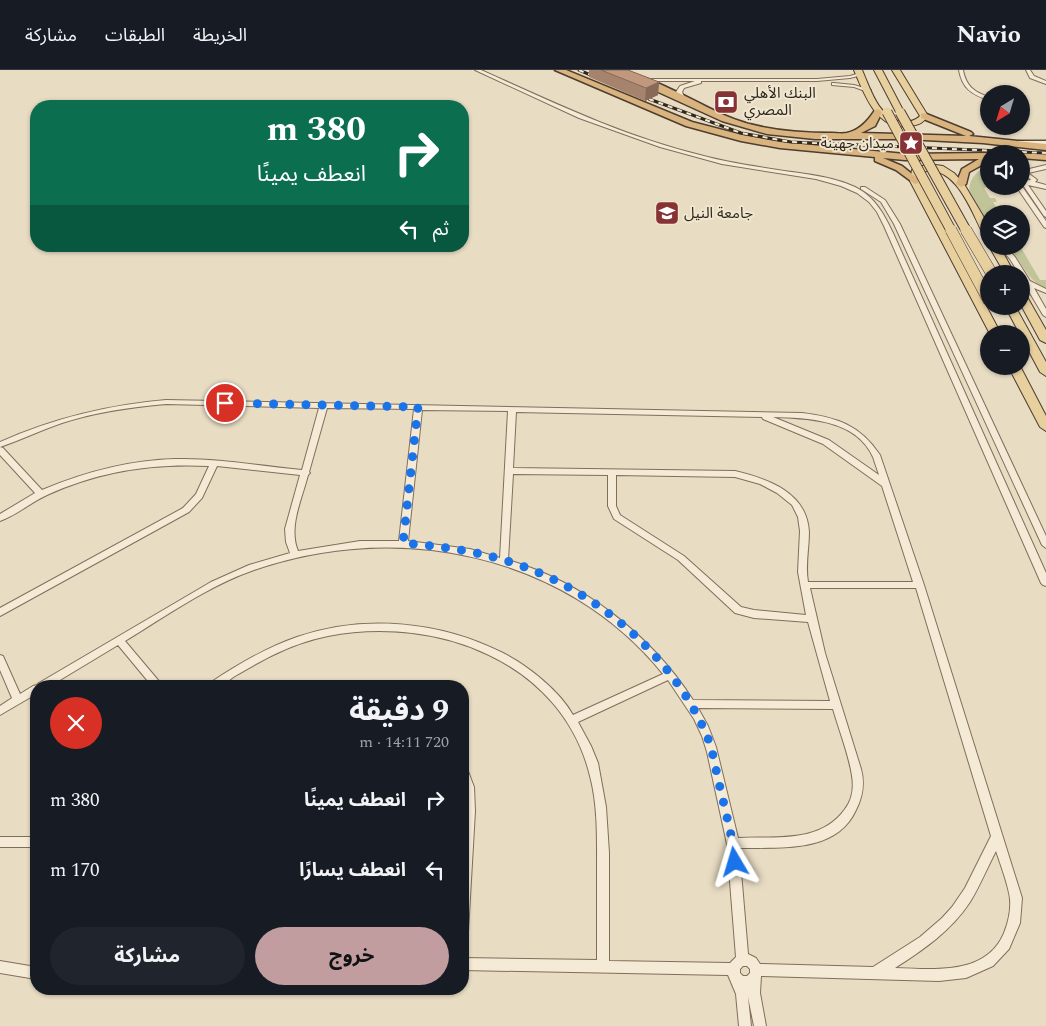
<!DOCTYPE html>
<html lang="ar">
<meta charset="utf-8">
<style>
:root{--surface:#171b24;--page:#20242c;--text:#f1f3f6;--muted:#9ea1a6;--line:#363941;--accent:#c19da0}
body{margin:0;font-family:Spectral,"Noto Sans Arabic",serif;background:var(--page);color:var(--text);direction:rtl;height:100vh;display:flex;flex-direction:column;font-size:19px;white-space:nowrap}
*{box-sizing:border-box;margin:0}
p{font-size:16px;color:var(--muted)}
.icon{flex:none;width:28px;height:28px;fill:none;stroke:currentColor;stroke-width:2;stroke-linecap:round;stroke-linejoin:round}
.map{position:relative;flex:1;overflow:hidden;direction:ltr}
.side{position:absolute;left:30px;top:610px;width:439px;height:315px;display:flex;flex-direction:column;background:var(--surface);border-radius:20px;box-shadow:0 1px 4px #0004;direction:rtl}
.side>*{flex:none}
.banner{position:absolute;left:30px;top:30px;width:439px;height:152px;border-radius:20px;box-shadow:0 1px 4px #0004;direction:rtl;background:#0b6e4f;color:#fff;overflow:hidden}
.needle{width:32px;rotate:218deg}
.controls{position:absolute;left:980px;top:15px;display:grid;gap:10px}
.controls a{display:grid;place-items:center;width:50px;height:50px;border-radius:50%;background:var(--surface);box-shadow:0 1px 4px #0004;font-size:25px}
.pin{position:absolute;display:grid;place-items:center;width:42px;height:42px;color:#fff;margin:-21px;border:2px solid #fff;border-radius:50%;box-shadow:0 1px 5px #0007}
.me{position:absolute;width:55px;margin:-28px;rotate:353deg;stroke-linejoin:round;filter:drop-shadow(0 0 4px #0008)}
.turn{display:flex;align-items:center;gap:18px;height:105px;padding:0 20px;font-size:22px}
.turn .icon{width:65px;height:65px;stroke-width:2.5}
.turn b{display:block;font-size:35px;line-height:42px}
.then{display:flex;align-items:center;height:48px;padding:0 20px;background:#0003;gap:10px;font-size:19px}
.round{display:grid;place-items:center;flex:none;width:52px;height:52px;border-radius:26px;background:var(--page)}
.overview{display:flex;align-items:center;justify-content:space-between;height:85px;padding:0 20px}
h1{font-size:30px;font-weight:700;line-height:38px}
.cta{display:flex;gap:10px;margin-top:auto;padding:10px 20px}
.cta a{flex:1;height:58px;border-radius:30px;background:var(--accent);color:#111;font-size:20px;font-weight:700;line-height:58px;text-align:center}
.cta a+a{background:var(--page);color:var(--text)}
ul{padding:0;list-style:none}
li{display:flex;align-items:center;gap:15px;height:70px;padding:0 20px}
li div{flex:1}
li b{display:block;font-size:19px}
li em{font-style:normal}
header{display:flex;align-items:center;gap:30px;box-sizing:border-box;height:70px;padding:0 25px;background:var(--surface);border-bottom:1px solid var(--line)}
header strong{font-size:24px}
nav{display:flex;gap:28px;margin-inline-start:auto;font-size:18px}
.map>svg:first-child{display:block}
.green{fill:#c0c498}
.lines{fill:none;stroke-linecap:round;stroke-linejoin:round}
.minor-casing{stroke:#806e5c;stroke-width:2}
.secondary-casing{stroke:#614f3f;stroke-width:3}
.primary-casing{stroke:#4e3d30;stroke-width:2}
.trunk-casing{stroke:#4e3d30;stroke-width:3}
.minor{fill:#f4ead5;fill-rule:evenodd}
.secondary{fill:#f4ead5;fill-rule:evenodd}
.primary{fill:#e7cf9e;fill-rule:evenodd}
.trunk{fill:#dab47e;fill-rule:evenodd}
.rail-casing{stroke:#31271e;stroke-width:3}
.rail{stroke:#f0e7d1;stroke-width:2;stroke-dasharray:5;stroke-linecap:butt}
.primary-bridge-far1-casing{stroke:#4e3d30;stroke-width:11;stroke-linecap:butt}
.primary-bridge-casing{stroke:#4e3d30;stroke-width:12;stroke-linecap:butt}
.primary-bridge-far1{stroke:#e7cf9e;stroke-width:9}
.primary-bridge{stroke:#e7cf9e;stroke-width:11}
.wall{fill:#a6836c}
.shaded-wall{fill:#876a58}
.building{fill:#c1987d;stroke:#876a58}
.route{stroke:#1a73e8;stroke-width:9;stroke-dasharray:0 16.2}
.labels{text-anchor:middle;stroke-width:4;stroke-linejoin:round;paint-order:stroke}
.far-poi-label{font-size:15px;fill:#31271e;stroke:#f0e7d1;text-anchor:start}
</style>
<header>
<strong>Navio</strong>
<nav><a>الخريطة</a><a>الطبقات</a><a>مشاركة</a></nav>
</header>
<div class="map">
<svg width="1046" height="956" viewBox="0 0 1046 956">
<rect width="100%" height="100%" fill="#e8dcc3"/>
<!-- green -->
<g class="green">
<path d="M989,95L988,117L984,118L990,128H995L997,132H993L1000,144H989V155L969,120C970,107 978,100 989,95Z"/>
<path d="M1005,176H1020L1040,210H1046V219C1025,209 1023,190 1005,176Z"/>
</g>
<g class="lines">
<defs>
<g id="minor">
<path d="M475,0H481C552,32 623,66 700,85C725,92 752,96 778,100C804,104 831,106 855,117C875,127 884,144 893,163L1046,503V516L1043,515L1041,513L884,156L877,142L869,132L857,123L841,116L816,109L722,94L660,77L579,48Z"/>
<path d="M959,0H963C966,16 974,22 989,27V30C972,25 962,18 959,0Z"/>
<polygon points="1026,0 1030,0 1034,6 1046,11 1046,14 1030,8"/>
<polygon points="860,3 862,3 862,5 850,8 817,11 701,11 701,13 684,18 682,22 685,28 682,30 680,29 676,22 680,16 695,11 639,11 637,10 639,9 817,9 850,6"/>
<polygon points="834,13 854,15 871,20 868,22 854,17 832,15 832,13"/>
<polygon points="1046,95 1046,99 1028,103 1036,109 1037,110 1035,112 1046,115 1046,119 1028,115 1046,141 1046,147 1044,146 1023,115 1021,115 1021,111 1031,110 1027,106 1021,105 1021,101"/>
<polygon points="1021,115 1046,151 1046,158 1044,157 1016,116 1021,116"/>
<polygon points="861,117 865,117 885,130 900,154 1046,466 1046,478 1042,475 894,154 881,132 861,119"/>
<polygon points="998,176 1005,176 1015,187 1030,211 1046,219 1046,223 1034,218 1046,239 1046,247 1043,245 1021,208 1021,204 1019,204 1010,189"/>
<path d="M166,330L802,343C836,347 860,355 880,385L924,515L1022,828L1020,853L1009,879L993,896L966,908L939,911L761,906L760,923L766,956H754L748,927L751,956H739L736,924L728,905L462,900V888L597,890C597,860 597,830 597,800C597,769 598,736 590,706C562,591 436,545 328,566C308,570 289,577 271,586C259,592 247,599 235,606C230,609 224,615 219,616C216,617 211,616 208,616L210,613C237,595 265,578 297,567C364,544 440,551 503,583C527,595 560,621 573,645L663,604C565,483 398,450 254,500C208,516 166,546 125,571L163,616H152L118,575L50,616H36V624L0,645V636L12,628L0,600V585L3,586L20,624L33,616L37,615L39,613L211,512L249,495L290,483L286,472L285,459L300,405L217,396L202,428L189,442L0,546V538L183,438L196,424L209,396C153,393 99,401 47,425C31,432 17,445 0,451V444L35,423L0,385V372C54,348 108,335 166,330ZM166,334L319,338L302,400C260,396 218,388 176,389C129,390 85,402 42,420L3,378L0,377C21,370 41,360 62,353C96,342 131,337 166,334ZM327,338L414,339L399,471H360L298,481C288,457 302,429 308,405L310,403L309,402ZM422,340L508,341L500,488L470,479L408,471ZM516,342L762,347L763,349L823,374L882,416L913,512H808C805,495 809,479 809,462C807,422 768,409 735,401L513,398ZM773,347C807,348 856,349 873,387C875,393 877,399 879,405L829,370ZM513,404L608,405V436L614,449L678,490L735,543L754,548L808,552L830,631L693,630C651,565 583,512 508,490ZM616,405L735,407L760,414L777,423L792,435L798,447L800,461L798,502L806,545L754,540L741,537L684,486L620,445L616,436ZM810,518H916L991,766L965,818L952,837L942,848L920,867L873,897L760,894L756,888L748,884L739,778C779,777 836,784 856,740C863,726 865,714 861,699L825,583ZM668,610L694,649L702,666L707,682L727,774L736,887L730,893L609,891V783L606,737L598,693L591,676L578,652ZM698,638L833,639C839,660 849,685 852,706C854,718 852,730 845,739C820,774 775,766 738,768L716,677L708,656ZM996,781C1000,793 1009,817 1010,829C1011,840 1008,853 1004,863C986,906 933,899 895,898C923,880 951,861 970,832C980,816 987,798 996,781ZM743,896H747L750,899V903L747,906H743L740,903V899Z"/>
<polygon points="462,695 466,696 474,717 475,741 468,862 466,866 462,868 462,770 465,741"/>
<rect x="0" y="767" width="36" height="10"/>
<polygon points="0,891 36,897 36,909 0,903"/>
</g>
<rect id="secondary" x="1018" y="71" width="28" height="4"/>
<g id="primary">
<path d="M854,0H862C870,18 879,49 902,52C909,52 915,51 920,46L892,0H900L928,46C922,54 918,55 909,56C877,62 864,23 854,0Z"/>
<polygon points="874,0 882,0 904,42 903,44 896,42"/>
<path d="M928,94L943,96L954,103L964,114L989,156V169L984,166C972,142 954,89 919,103L920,111L1001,264H990L910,111L912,100Z"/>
<polygon points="989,176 999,176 1015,204 1005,204"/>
<polygon points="1021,222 1026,225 1046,260 1046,273 1040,270 1021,235"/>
<polygon points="1005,236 1015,236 1046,292 1046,306 1040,302"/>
<polygon points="1008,296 1020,296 1046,346 1046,361 1040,357"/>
</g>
<g id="trunk">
<polygon points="555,0 566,0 692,52 742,65 780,72 905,84 989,83 991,84 989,84 989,91 969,102 966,114 961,117 956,114 962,99 979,89 905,90 883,88 902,96 918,109 918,113 915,114 896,100 875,91 875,87 780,78 741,71 686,56"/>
<path d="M610,0C642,0 696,33 726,46C758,60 797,63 832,63C836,63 842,64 847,63C860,60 868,51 875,40L878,39L882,42L875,56L861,63L966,66L921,48V44L924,43L971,62L973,64L969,66L1046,74V80L983,73L905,69H815L767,64L722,51Z"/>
<polygon points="1021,82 1046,84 1046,90 1021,88 1021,84 1017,84"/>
</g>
</defs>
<!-- minor casing -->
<use href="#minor" class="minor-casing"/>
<!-- secondary casing -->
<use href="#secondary" class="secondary-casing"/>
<!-- primary casing -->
<use href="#primary" class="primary-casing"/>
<!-- trunk casing -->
<use href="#trunk" class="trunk-casing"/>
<!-- minor -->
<use href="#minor" class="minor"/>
<!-- secondary -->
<use href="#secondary" class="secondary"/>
<!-- primary -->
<use href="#primary" class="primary"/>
<!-- trunk -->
<use href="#trunk" class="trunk"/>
<defs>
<g id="rail">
<polyline points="579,0 593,6"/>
<polyline points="649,29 741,63 791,72 1046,83"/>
</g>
</defs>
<!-- rail casing -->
<use href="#rail" class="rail-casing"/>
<!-- rail -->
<use href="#rail" class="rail"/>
<defs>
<g id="primary-bridge-far1">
<polyline points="887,42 952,162"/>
<polyline points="900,42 967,162"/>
</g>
<g id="primary-bridge">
<polyline points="951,160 989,231"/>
<polyline points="966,160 992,204"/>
</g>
</defs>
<!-- primary-bridge-far1 casing -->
<use href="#primary-bridge-far1" class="primary-bridge-far1-casing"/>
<!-- primary-bridge casing -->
<use href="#primary-bridge" class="primary-bridge-casing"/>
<!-- primary-bridge-far1 -->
<use href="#primary-bridge-far1" class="primary-bridge-far1"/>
<!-- primary-bridge -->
<use href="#primary-bridge" class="primary-bridge"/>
</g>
<!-- wall -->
<polygon class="wall" points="589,0 628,0 659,12 658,25 645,31 589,7"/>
<!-- shaded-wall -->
<polygon class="shaded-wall" points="659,12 658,25 645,31 646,18"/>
<!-- building -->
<polygon class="building" points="601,0 628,0 659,12 646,18"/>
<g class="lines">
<!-- route -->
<path class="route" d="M225,333L418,337L403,473C437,476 470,480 504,490C591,516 671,582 707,666C714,683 716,704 721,721C726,745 733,768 735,792"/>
</g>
<!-- icons -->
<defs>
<symbol id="bank-square" viewBox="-11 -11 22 22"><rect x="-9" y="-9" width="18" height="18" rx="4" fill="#873336" stroke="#f0e7d1"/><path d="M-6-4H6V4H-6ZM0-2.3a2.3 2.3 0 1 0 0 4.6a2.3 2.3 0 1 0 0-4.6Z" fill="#fff"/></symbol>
<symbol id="sight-square" viewBox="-11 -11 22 22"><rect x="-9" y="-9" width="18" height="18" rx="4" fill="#873336" stroke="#f0e7d1"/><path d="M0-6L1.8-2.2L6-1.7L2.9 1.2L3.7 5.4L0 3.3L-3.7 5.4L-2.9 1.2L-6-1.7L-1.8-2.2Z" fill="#fff"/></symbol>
<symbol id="university-square" viewBox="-11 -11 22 22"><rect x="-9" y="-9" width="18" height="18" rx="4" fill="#873336" stroke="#f0e7d1"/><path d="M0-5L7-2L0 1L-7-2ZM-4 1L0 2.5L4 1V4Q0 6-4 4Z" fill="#fff"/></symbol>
</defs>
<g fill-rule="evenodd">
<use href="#bank-square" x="712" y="18" width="28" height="28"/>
<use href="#sight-square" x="897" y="59" width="28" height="28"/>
<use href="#university-square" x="653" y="129" width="28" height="28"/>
</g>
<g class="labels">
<!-- far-poi labels -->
<g class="far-poi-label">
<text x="744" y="28">البنك الأهلي<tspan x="744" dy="17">المصري</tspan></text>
<text x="894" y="78" text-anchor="end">ميدان جهينة</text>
<text x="684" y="148">جامعة النيل</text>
</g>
</g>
</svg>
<div class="controls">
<a><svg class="needle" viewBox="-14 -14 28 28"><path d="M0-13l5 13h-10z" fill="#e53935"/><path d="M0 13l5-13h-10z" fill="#9ea1a6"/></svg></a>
<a><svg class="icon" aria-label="sound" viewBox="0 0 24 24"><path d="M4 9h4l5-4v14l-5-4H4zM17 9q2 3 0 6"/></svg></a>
<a><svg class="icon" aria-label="layers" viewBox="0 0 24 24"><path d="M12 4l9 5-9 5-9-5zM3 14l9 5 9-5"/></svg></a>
<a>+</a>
<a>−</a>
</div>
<div class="pin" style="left:225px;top:333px;background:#d93025"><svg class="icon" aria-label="arrive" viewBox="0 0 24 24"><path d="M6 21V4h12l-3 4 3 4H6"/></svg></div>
<svg class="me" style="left:735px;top:792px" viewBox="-20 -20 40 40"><path d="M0-17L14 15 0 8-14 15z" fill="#1a73e8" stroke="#fff" stroke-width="4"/></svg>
<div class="banner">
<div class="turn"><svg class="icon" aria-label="right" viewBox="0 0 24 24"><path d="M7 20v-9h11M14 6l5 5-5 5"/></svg><div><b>380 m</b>انعطف يمينًا</div></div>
<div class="then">ثم<svg class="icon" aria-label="left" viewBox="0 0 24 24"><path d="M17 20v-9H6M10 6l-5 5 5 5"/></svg></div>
</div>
<section class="side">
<div class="overview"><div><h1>9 دقيقة</h1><p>720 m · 14:11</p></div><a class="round" style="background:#d93025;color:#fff"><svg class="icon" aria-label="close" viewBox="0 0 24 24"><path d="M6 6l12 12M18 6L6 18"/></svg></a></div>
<ul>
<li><svg class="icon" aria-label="right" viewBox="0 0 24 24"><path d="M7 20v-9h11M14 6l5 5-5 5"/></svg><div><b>انعطف يمينًا</b></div><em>380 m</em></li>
<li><svg class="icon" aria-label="left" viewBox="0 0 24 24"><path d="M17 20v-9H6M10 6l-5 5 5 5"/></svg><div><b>انعطف يسارًا</b></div><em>170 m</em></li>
</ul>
<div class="cta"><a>خروج</a><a>مشاركة</a></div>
</section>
</div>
